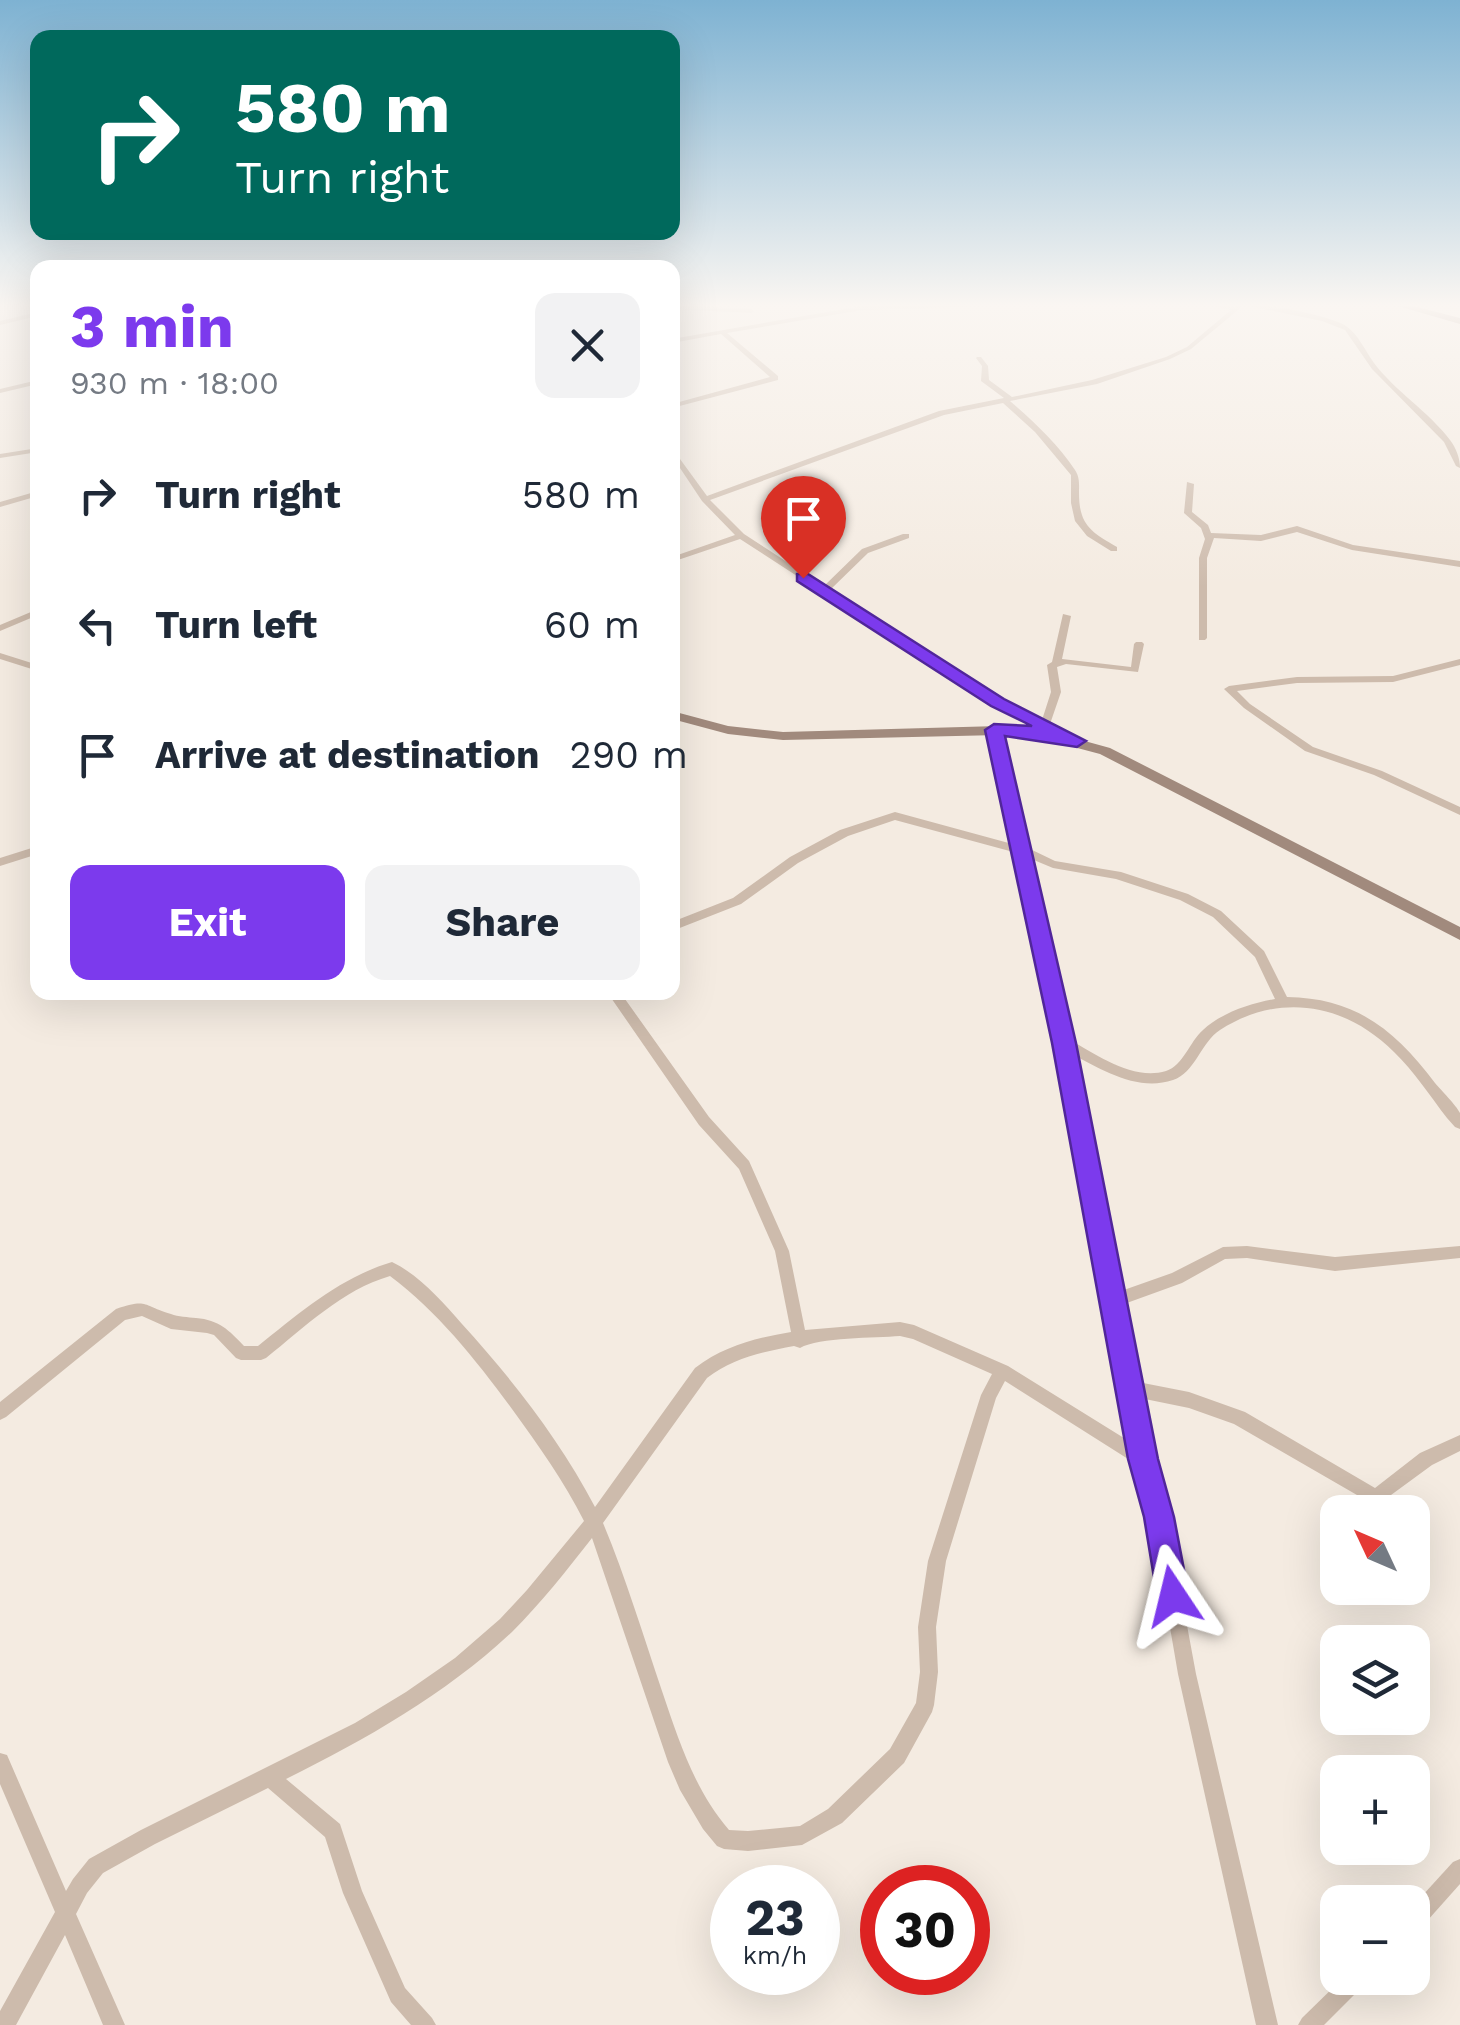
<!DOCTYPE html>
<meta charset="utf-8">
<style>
:root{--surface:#fff;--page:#f2f2f3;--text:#1f2937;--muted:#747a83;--accent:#7c3aed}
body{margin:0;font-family:"Work Sans",sans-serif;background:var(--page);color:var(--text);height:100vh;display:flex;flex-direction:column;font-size:38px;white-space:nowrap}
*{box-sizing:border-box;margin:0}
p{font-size:32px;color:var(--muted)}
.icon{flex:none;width:55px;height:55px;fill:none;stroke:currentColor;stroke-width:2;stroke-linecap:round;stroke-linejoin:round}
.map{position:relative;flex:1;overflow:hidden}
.details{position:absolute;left:30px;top:260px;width:650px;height:740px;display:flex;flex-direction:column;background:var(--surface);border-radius:20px;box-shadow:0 10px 40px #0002}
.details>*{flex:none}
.hud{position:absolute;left:30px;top:30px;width:650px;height:210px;border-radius:20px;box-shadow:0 10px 40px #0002;background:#00695c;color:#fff;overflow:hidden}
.needle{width:65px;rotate:314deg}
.controls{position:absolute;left:1320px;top:1495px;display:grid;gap:20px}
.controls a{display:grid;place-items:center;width:110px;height:110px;border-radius:20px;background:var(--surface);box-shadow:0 10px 40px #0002;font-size:50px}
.speed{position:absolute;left:710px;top:1865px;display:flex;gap:20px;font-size:50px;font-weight:700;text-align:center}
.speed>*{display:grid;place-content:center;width:130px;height:130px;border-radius:50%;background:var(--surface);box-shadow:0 10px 40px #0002;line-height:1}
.speed small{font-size:25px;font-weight:400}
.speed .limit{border:15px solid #d22;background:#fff;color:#111}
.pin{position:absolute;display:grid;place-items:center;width:85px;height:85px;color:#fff;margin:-102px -42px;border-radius:50% 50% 50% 0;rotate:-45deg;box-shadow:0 0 10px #0007}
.pin .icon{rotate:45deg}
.me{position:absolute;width:110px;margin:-55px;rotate:350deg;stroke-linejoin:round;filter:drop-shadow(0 0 8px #0008)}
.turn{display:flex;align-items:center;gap:35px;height:210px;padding:0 40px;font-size:45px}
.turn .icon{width:130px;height:130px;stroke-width:2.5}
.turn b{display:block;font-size:70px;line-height:85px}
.round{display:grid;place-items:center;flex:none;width:105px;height:105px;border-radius:20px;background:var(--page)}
.head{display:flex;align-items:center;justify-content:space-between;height:170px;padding:0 40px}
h1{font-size:60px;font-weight:700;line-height:75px;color:var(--accent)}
.action{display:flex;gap:20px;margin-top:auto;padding:20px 40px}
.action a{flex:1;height:115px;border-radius:20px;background:var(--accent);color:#fff;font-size:40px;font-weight:700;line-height:115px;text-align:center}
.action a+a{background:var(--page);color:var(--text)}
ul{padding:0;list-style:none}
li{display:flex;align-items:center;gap:30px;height:130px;padding:0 40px}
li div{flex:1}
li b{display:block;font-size:38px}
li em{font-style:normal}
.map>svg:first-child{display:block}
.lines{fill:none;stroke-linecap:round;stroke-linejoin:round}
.street{fill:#cdbbac;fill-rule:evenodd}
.secondary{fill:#a18a7d;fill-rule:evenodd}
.route{fill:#7c3aed;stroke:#51269a;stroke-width:2.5}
</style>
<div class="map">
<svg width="1460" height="2025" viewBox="0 0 1460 2025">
<rect width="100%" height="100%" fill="#f4ebe1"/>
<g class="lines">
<!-- street -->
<g class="street">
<polygon points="937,304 995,304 992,306 862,310 727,333 778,376 778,380 672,408 672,404 770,377 721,334 672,343 672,339 862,306"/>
<path d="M1207,304L1234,307C1251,299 1329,315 1346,326C1358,334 1366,352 1374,363C1395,391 1429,412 1450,440C1456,448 1460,458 1460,468L1456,466L1444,442L1372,369L1345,330L1322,321L1244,305L1191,349L1170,359L1097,384L1010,401C1034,422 1058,444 1075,470C1080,478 1079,484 1079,493C1079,525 1091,532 1117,547V551H1111L1087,536L1075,521L1071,503V475L1035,432L1003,403L944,415L710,500L744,534L824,586L862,549L903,534H909V538L868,553L830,590L1000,700L1042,720L1051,692L1047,665L1052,662L1063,614L1071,616L1062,659L1131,667L1134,644L1136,642H1142L1144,644L1138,672L1066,664L1057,667L1061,692L1050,724L1081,739V743H1073L994,704L740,539L672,562V557L735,535L702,501L672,456V448L707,496L939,411L1004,398L981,381L982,366L976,358L977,357H981L988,366L989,380L1012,397L1092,380L1166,357L1187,347L1231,310Z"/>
<polygon points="672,305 751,309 754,311 751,313 672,309"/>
<polygon points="38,312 38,316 0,325 0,321"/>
<polygon points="38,380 38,384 0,393 0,389"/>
<polygon points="38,448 38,452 0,458 0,454"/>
<polygon points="1187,482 1194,484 1192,512 1208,525 1211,533 1261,535 1297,526 1353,545 1460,561 1460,567 1352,550 1297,532 1261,541 1214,538 1207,558 1207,638 1205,640 1199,640 1199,558 1205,539 1201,528 1184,513"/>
<polygon points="38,491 38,496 0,507 0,502"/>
<polygon points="38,609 38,615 0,631 0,625"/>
<polygon points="0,653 38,665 38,671 0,659"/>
<polygon points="1460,659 1460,665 1393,682 1297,683 1237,691 1250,704 1313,747 1382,771 1460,807 1460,815 1374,775 1305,751 1244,708 1224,689 1229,686 1297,677 1393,676"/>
<path d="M994,727L999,730L1016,790L1028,848L1055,861L1121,872L1188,894L1221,911L1264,951L1287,997C1356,998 1395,1030 1435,1083C1441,1090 1456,1105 1460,1113C1460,1115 1460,1127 1460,1129L1455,1127L1447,1118C1430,1096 1414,1071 1394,1052C1345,1003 1279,992 1220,1030C1201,1042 1195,1073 1173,1080C1138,1092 1102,1070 1072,1054L1089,1151L1121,1291L1172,1273L1223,1247L1247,1246L1335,1257L1460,1246V1258L1335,1271L1247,1258L1225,1259L1182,1283L1124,1304L1138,1382L1189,1392L1245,1412L1375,1488L1420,1453L1460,1435V1451L1432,1465L1376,1506L1234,1424L1189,1408L1140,1398L1151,1459L1167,1517L1196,1674L1278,2025H1256L1178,1674L1151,1517L1136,1464L1005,1381L996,1398L946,1561L936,1627L938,1672L934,1705L932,1712L904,1763L842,1823L802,1845L748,1851L724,1849L717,1846L703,1829L680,1790L668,1762L592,1538C567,1570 541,1603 512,1632C446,1694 367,1739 286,1779L340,1824L362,1891L405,1988L432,2018L436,2025H411L391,2002L343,1893L325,1837L268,1788L155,1844L103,1873L87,1893L76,1914L125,2025H103L65,1935L16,2025H0V2011L55,1912L0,1784V1753L7,1755L66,1891L73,1879L89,1859L141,1830L355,1723L406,1692L455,1658L500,1619L527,1590L584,1521C564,1481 538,1445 512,1409C476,1360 438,1312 390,1276C342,1290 305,1327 266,1358L261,1360H241L236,1358L214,1335L207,1333L171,1329L142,1316L125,1320L6,1417L0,1420V1402L116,1309C149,1298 142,1306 171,1314C178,1317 188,1317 196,1318C219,1320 229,1330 244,1346H258C301,1312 339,1278 392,1262C419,1275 442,1301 462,1324C512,1379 560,1440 595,1507L695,1368C724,1346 756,1338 791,1332L775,1251L739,1169L699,1125L607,992H620L709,1117L749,1161L789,1251L805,1330L900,1322L914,1325L1008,1366L1132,1443L1109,1300L1075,1151L1058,1043L1034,943L1017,853L895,820L848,836L798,863L741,904L672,931V922L733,898L790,857L840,830L895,812L1016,845L1006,790L989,730ZM1029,858L1053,868L1116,879L1180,900L1213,917L1255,957L1275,999C1251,1003 1221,1013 1203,1030C1190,1041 1183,1066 1166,1071C1133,1081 1097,1055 1070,1040L1046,943ZM900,1336L913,1339L992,1374L981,1395L928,1561L918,1627L920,1672L916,1703L890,1749L828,1809L800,1826L748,1831L729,1830C694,1789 679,1741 662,1691C643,1635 626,1578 603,1523L707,1378C733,1358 762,1352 794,1346L800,1348C819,1337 875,1338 900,1336Z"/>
<polygon points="38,846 38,854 0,866 0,858"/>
<polygon points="1460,1859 1460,1884 1419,1930 1412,1933 1412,1907 1453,1862"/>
<polygon points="1343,1978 1367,1978 1364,1985 1324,2025 1298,2025 1302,2018"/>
</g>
<!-- secondary -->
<g class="secondary">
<polygon points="1391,304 1405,304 1460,318 1460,324"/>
<polygon points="672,711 728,726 783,732 999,726 1052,732 1110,748 1460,927 1460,940 1100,754 1051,741 999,735 783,740 728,734 672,719"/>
</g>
</g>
<!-- sky -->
<linearGradient id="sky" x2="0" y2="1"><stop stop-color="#7eb2d2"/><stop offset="0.52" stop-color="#faf6f2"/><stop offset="1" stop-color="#faf6f2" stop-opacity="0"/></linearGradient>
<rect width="1460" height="587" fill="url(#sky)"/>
<!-- route -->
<polygon class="route" points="797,574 808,574 1004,699 1086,741 1077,747 1005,736 1076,1043 1158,1459 1174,1517 1189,1596 1184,1607 1173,1612 1162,1607 1157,1596 1144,1517 1128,1459 1052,1043 985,730 994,724 1032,726 991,706 797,581"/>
</svg>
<div class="controls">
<a><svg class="needle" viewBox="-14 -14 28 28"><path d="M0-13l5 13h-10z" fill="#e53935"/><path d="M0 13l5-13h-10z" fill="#747a83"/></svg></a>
<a><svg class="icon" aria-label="layers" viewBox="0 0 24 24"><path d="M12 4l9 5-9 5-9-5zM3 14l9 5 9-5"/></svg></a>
<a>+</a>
<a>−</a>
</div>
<div class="speed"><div>23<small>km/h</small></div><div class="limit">30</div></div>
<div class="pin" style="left:803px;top:578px;background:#d93025"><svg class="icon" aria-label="arrive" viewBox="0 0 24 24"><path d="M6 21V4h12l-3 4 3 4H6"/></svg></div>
<svg class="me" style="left:1173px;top:1596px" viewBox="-20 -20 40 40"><path d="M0-17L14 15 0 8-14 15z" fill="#7c3aed" stroke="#fff" stroke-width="4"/></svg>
<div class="hud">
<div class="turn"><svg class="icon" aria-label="right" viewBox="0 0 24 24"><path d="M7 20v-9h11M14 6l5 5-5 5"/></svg><div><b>580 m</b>Turn right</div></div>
</div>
<section class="details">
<div class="head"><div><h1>3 min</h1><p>930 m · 18:00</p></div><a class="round"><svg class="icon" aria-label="close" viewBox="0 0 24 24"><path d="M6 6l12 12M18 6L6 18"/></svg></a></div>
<ul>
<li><svg class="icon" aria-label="right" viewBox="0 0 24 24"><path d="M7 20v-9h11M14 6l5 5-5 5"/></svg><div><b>Turn right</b></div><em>580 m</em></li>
<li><svg class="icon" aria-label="left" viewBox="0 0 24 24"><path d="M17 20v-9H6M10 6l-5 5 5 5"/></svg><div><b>Turn left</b></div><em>60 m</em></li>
<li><svg class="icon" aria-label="arrive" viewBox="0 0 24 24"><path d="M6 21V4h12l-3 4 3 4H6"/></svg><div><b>Arrive at destination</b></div><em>290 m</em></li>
</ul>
<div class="action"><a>Exit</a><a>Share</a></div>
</section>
</div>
